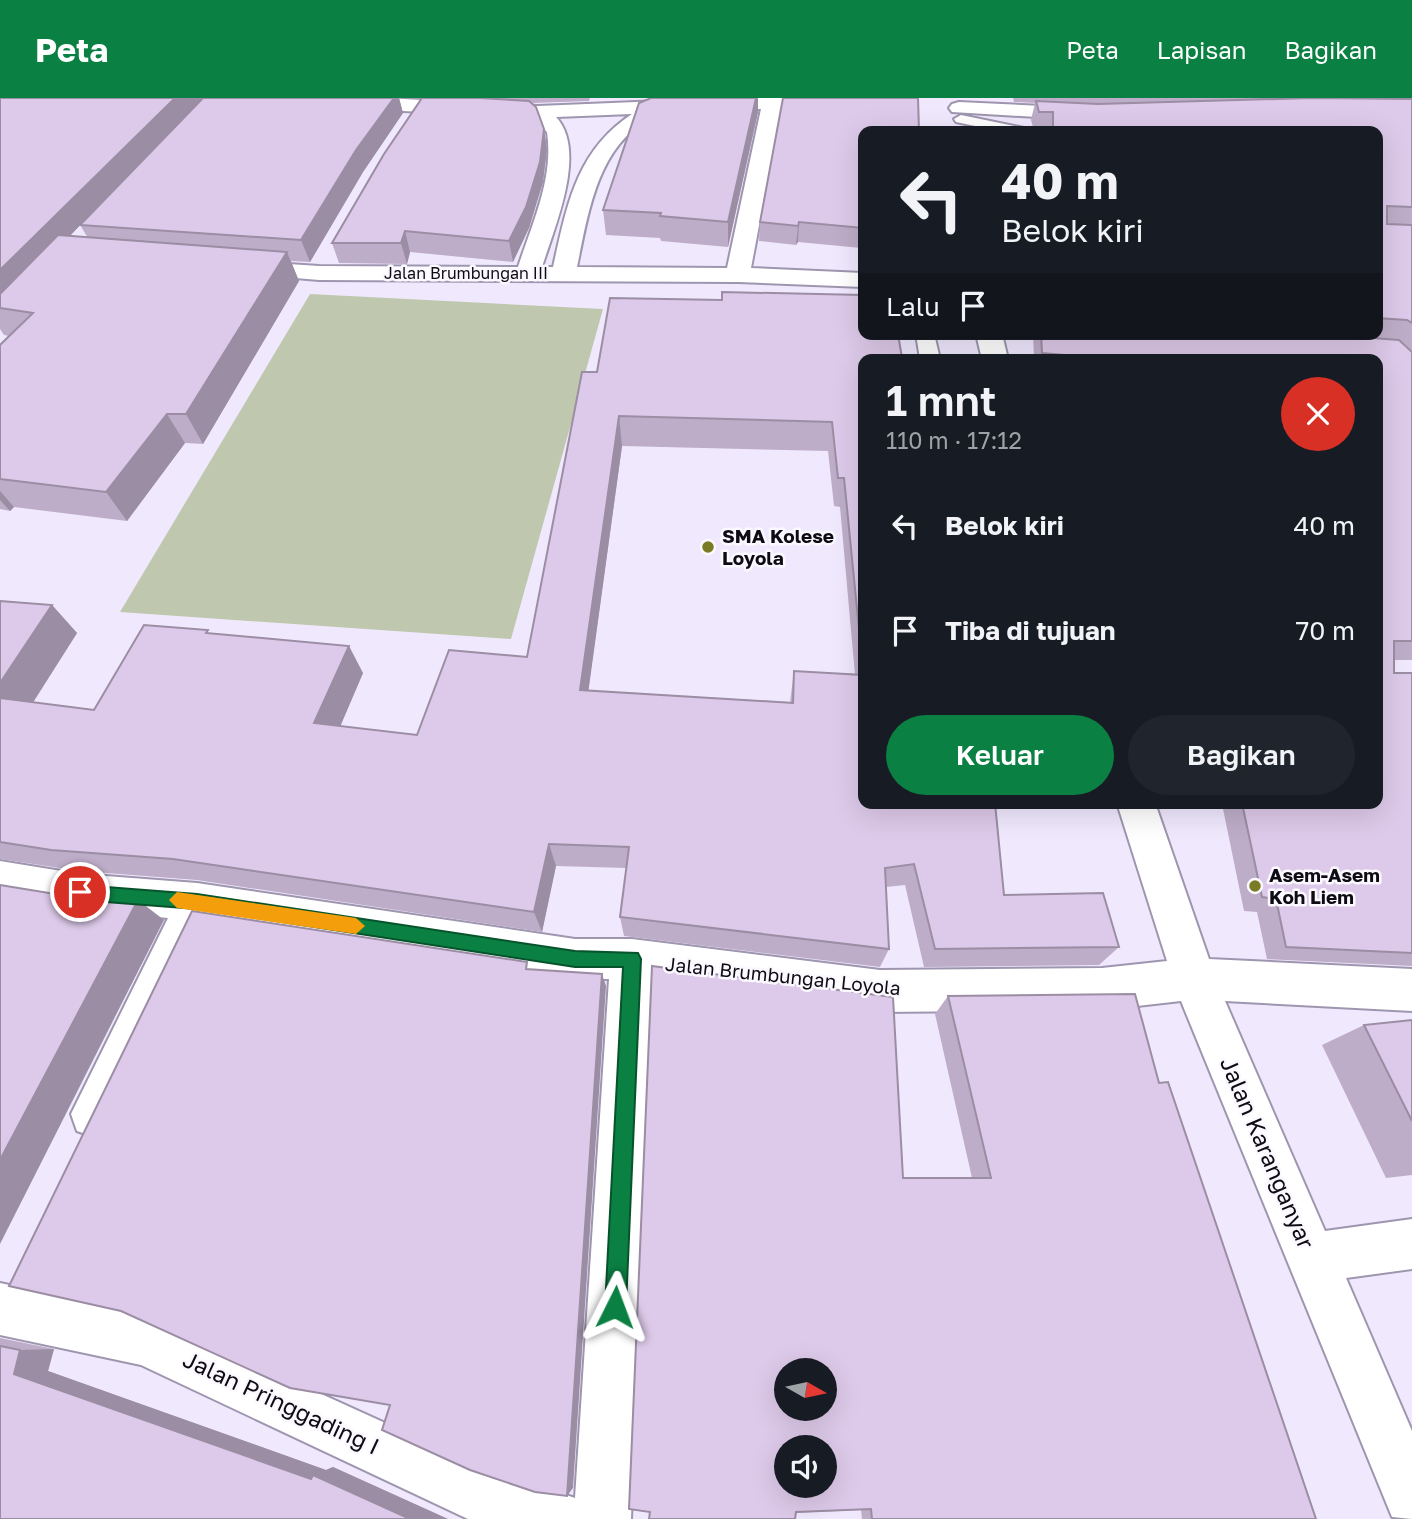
<!DOCTYPE html>
<html lang="id">
<meta charset="utf-8">
<style>
:root{--surface:#171b24;--page:#20242c;--text:#f1f3f6;--muted:#9ea1a6;--accent:#0b8043}
body{margin:0;font-family:"Golos Text",sans-serif;background:var(--page);color:var(--text);height:100vh;display:flex;flex-direction:column;font-size:26px;white-space:nowrap}
*{box-sizing:border-box;margin:0}
p{font-size:23px;color:var(--muted)}
.icon{flex:none;width:38px;height:38px;fill:none;stroke:currentColor;stroke-width:2;stroke-linecap:round;stroke-linejoin:round}
.map{position:relative;flex:1;overflow:hidden}
.sheet{position:absolute;left:858px;top:256px;width:525px;height:455px;display:flex;flex-direction:column;background:var(--surface);border-radius:14px;box-shadow:0 7px 28px #0002}
.sheet>*{flex:none}
.hud{position:absolute;left:858px;top:28px;width:525px;height:214px;border-radius:14px;box-shadow:0 7px 28px #0002;background:#171b24;color:var(--text);overflow:hidden}
.needle{width:46px;rotate:99deg}
.tools{position:absolute;left:774px;top:1260px;display:grid;gap:14px}
.tools a{display:grid;place-items:center;width:63px;height:63px;border-radius:50%;background:var(--surface);box-shadow:0 7px 28px #0002;font-size:35px}
.pin{position:absolute;display:grid;place-items:center;width:60px;height:60px;color:#fff;margin:-30px;border:4px solid #fff;border-radius:50%;box-shadow:0 2px 7px #0007}
.me{position:absolute;width:77px;margin:-38px;rotate:3deg;stroke-linejoin:round;filter:drop-shadow(0 0 5px #0008)}
.turn{display:flex;align-items:center;gap:24px;height:147px;padding:0 28px;font-size:32px}
.turn .icon{width:91px;height:91px;stroke-width:2.5}
.turn b{display:block;font-size:49px;line-height:60px}
.then{display:flex;align-items:center;height:66px;padding:0 28px;background:#0003;gap:14px;font-size:26px}
.round{display:grid;place-items:center;flex:none;width:74px;height:74px;border-radius:37px;background:var(--page)}
.headline{display:flex;align-items:center;justify-content:space-between;height:119px;padding:0 28px}
h1{font-size:42px;font-weight:600;line-height:52px}
.cta{display:flex;gap:14px;margin-top:auto;padding:14px 28px}
.cta a{flex:1;height:80px;border-radius:42px;background:var(--accent);color:#fff;font-size:28px;font-weight:600;line-height:80px;text-align:center}
.cta a+a{background:var(--page);color:var(--text)}
ul{padding:0;list-style:none}
li{display:flex;align-items:center;gap:21px;height:105px;padding:0 28px}
li div{flex:1}
li b{display:block;font-size:26px}
li em{font-style:normal}
header{display:flex;align-items:center;gap:42px;box-sizing:border-box;height:98px;padding:0 35px;background:var(--accent);color:#fff}
header strong{font-size:33px}
nav{display:flex;gap:38px;margin-inline-start:auto;font-size:24px}
.map>svg:first-child{display:block}
.green{fill:#bfc8ae}
.lines{fill:none;stroke-linecap:round;stroke-linejoin:round}
.lane-casing{stroke:#9e96af;stroke-width:4}
.street-casing{stroke:#9e96af;stroke-width:4}
.lane{fill:#fff;fill-rule:evenodd}
.street{fill:#fff;fill-rule:evenodd}
.wall{fill:#beadc8;fill-rule:evenodd}
.shaded-wall{fill:#9b8da3}
.building{fill:#ddc9e9;stroke:#9b8da3;stroke-width:2;fill-rule:evenodd}
.route{fill:#0b8043;stroke:#07532c;stroke-width:2}
.slow{fill:#f59e0b}
.poi-dot{fill:#797c24;stroke:#fbf9ff;stroke-width:2.5}
.labels{text-anchor:middle;stroke-width:5;stroke-linejoin:round;paint-order:stroke}
.far-street-label{font-size:16px;fill:#0e0b13;stroke:#fbf9ff}
.poi-label{font-size:19px;font-weight:bold;fill:#0e0b13;stroke:#fbf9ff;text-anchor:start}
.street-label{font-size:19px;fill:#0e0b13;stroke:#fbf9ff}
.near-street-label{font-size:23px;fill:#0e0b13;stroke:#fbf9ff}
</style>
<header>
<strong>Peta</strong>
<nav><a>Peta</a><a>Lapisan</a><a>Bagikan</a></nav>
</header>
<div class="map">
<svg width="1412" height="1421" viewBox="0 0 1412 1421">
<rect width="100%" height="100%" fill="#f0e9fe"/>
<!-- green -->
<polygon class="green" points="310,196 603,211 511,541 120,514"/>
<g class="lines">
<defs>
<g id="lane">
<polygon points="961,17 1024,30 1026,33 999,33 956,24 954,21"/>
<polygon points="916,236 934,236 940,261 920,261"/>
</g>
<g id="street">
<path d="M264,0H385L538,8L734,0H886L876,6L781,10L751,170L863,175V189L738,184L319,182L236,175L232,170L236,165L244,163L319,168L518,169C532,126 554,80 547,34L533,20L274,6ZM761,11L727,170L577,169C589,112 598,41 660,16C673,10 742,11 761,11ZM632,16C576,53 567,107 553,169H542C554,130 588,53 556,19Z"/>
<polygon points="959,4 1086,10 1096,16 1086,22 952,14 949,10 952,6"/>
<polygon points="976,236 1002,236 1008,261 982,261"/>
<polygon points="1117,705 1155,705 1209,861 1412,871 1412,913 1225,903 1325,1133 1412,1121 1412,1171 1346,1180 1412,1333 1412,1421 1392,1419 1181,903 1102,912 880,914 652,884 631,1421 468,1421 141,1267 0,1237 0,1185 145,1216 480,1368 575,1400 609,881 575,881 208,824 111,1033 94,1039 77,1033 71,1016 168,820 80,812 0,799 0,763 80,776 197,785 575,841 632,841 880,872 1102,870 1167,863"/>
</g>
</defs>
<!-- lane casing -->
<use href="#lane" class="lane-casing"/>
<!-- street casing -->
<use href="#street" class="street-casing"/>
<!-- lane -->
<use href="#lane" class="lane"/>
<!-- street -->
<use href="#street" class="street"/>
</g>
<!-- wall -->
<g class="wall">
<path d="M0,0H399L403,15L363,74L310,164L291,163L299,183L203,346L185,345L127,423L14,409L10,413L0,411V247L9,238L4,237L0,231ZM80,127L88,140L70,138Z"/>
<polygon points="422,0 590,0 589,3 532,5 544,31 547,51 543,84 529,130 513,164 410,154 407,166 339,165 332,145"/>
<polygon points="649,0 758,0 758,14 728,149 661,143 660,140 606,137 603,112"/>
<polygon points="1013,0 1412,0 1412,253 1409,251 1412,254 1412,562 1394,562 1394,575 1412,575 1412,868 1267,861 1257,814 1244,813 1223,711 1203,710 1201,705 1377,705 1377,261 1034,261 1033,236 1377,236 1377,33 1034,33 1031,22 1035,5 1014,4"/>
<polygon points="863,33 863,143 861,150 798,144 796,147 759,143 760,124"/>
<path d="M863,261V705L1004,797L1119,849L1099,867L924,869L905,787L886,789L889,851L880,869L624,838L620,819L626,770L556,768L542,834L197,782L80,773L0,761V503L52,507L77,535L33,604L94,612L210,535L363,575L340,628L417,637L527,559L597,274ZM622,348L828,353L834,408L840,409L855,577L794,573L790,604L588,593Z"/>
<polygon points="948,898 1159,985 1316,1421 862,1421 861,1412 649,1421 903,1080 972,1080 935,916"/>
<polygon points="1412,922 1412,1077 1386,1080 1322,947 1364,927"/>
<polygon points="0,1240 54,1251 48,1273 326,1372 333,1369 448,1421 0,1421"/>
</g>
<!-- shaded-wall -->
<g class="shaded-wall">
<polygon points="175,0 205,0 0,209 0,172"/>
<polygon points="394,0 399,0 403,15 363,74 310,164 301,142 356,52"/>
<polygon points="756,0 758,0 758,14 728,149 728,124"/>
<polygon points="544,31 547,51 543,84 529,130 513,164 509,143"/>
<polygon points="799,124 798,144 796,147 798,128"/>
<polygon points="405,133 410,154 407,166 401,145"/>
<polygon points="287,154 299,183 203,346 186,316"/>
<polygon points="167,316 185,345 127,423 106,394"/>
<polygon points="619,318 622,348 585,618 580,592"/>
<polygon points="0,393 14,409 10,413 0,402"/>
<polygon points="52,507 77,535 20,625 0,607 0,585"/>
<polygon points="349,548 363,575 331,650 314,625"/>
<polygon points="549,746 556,768 542,834 534,814"/>
<polygon points="138,802 164,822 0,1146 0,1062"/>
<polygon points="602,876 606,888 573,1390 567,1398"/>
<polygon points="54,1251 48,1273 326,1372 333,1369 448,1421 410,1421 311,1381 14,1276 20,1252"/>
</g>
<!-- building -->
<g class="building">
<polygon points="0,0 175,0 0,172"/>
<polygon points="203,0 394,0 356,52 301,142 80,127"/>
<polygon points="422,0 479,0 529,3 536,9 544,31 540,64 526,109 509,143 405,133 401,145 332,145 384,56"/>
<polygon points="651,0 756,0 728,124 660,118 661,115 603,112 639,5"/>
<polygon points="783,0 918,0 919,33 863,33 863,130 799,124 798,128 760,124"/>
<polygon points="1310,0 1412,1 1412,109 1387,108 1387,126 1412,127 1412,225 1407,222 1377,220 1377,33 1053,33 1053,14 1039,14 1036,3 1098,6"/>
<polygon points="58,137 287,154 186,316 167,316 106,394 0,381 0,247 33,215 0,210 0,196"/>
<polygon points="722,194 863,197 863,236 898,236 902,260 908,260 908,261 863,261 863,571 844,380 838,380 832,324 619,318 580,592 793,605 794,573 863,577 863,705 995,705 1004,797 1103,795 1119,849 935,851 914,766 885,770 889,851 620,819 629,749 549,746 534,814 173,761 51,752 0,744 0,600 94,612 144,527 208,532 206,535 349,548 314,625 417,637 449,552 527,559 582,274 597,274 610,200 722,202"/>
<polygon points="1041,236 1318,236 1399,242 1412,254 1412,543 1394,543 1394,575 1412,575 1412,855 1286,849 1276,801 1262,799 1242,705 1377,705 1377,261 1074,261 1074,258 1042,255"/>
<polygon points="0,503 52,507 0,585"/>
<polygon points="0,787 49,795 138,802 0,1062"/>
<polygon points="192,813 527,864 526,871 602,876 567,1398 535,1394 470,1372 382,1332 390,1307 290,1290 121,1213 9,1188"/>
<path d="M652,868L893,899L903,1080H991L948,898L1135,896L1159,985L1168,984L1316,1421H872L871,1411L796,1414L795,1421H649L650,1414L629,1411ZM786,1272H824V1311H786ZM786,1349H824V1388H786Z"/>
<polygon points="1412,922 1412,1023 1364,927"/>
<polygon points="0,1248 20,1252 14,1276 311,1381 313,1377 410,1421 0,1421"/>
</g>
<!-- route -->
<polygon class="route" points="80,787 197,796 575,853 638,855 641,861 626,1209 623,1216 615,1219 608,1216 605,1209 623,869 575,869 197,811 80,802 72,794"/>
<!-- slow -->
<polygon class="slow" points="177,794 356,820 365,828 356,836 177,810 169,802"/>
<!-- markers -->
<g class="poi-dot">
<circle cx="708" cy="449" r="7"/>
<circle cx="1255" cy="788" r="7"/>
</g>
<g class="labels">
<!-- far-street labels -->
<g class="far-street-label">
<text x="466" y="181">Jalan Brumbungan III</text>
</g>
<!-- poi labels -->
<g class="poi-label">
<text x="722" y="445">SMA Kolese<tspan x="722" dy="22">Loyola</tspan></text>
<text x="1269" y="784">Asem-Asem<tspan x="1269" dy="22">Koh Liem</tspan></text>
</g>
<!-- street labels -->
<g class="street-label">
<text transform="translate(783 878) rotate(6)" y="7">Jalan Brumbungan Loyola</text>
</g>
<!-- near-street labels -->
<g class="near-street-label">
<text transform="translate(1267 1055) rotate(67)" y="8">Jalan Karanganyar</text>
<text transform="translate(281 1305) rotate(25)" y="8">Jalan Pringgading I</text>
</g>
</g>
</svg>
<div class="tools">
<a><svg class="needle" viewBox="-14 -14 28 28"><path d="M0-13l5 13h-10z" fill="#e53935"/><path d="M0 13l5-13h-10z" fill="#9ea1a6"/></svg></a>
<a><svg class="icon" aria-label="sound" viewBox="0 0 24 24"><path d="M4 9h4l5-4v14l-5-4H4zM17 9q2 3 0 6"/></svg></a>
</div>
<div class="pin" style="left:80px;top:794px;background:#d93025"><svg class="icon" aria-label="arrive" viewBox="0 0 24 24"><path d="M6 21V4h12l-3 4 3 4H6"/></svg></div>
<svg class="me" style="left:615px;top:1209px" viewBox="-20 -20 40 40"><path d="M0-17L14 15 0 8-14 15z" fill="#0b8043" stroke="#fff" stroke-width="4"/></svg>
<div class="hud">
<div class="turn"><svg class="icon" aria-label="left" viewBox="0 0 24 24"><path d="M17 20v-9H6M10 6l-5 5 5 5"/></svg><div><b>40 m</b>Belok kiri</div></div>
<div class="then">Lalu<svg class="icon" aria-label="arrive" viewBox="0 0 24 24"><path d="M6 21V4h12l-3 4 3 4H6"/></svg></div>
</div>
<section class="sheet">
<div class="headline"><div><h1>1 mnt</h1><p>110 m · 17:12</p></div><a class="round" style="background:#d93025;color:#fff"><svg class="icon" aria-label="close" viewBox="0 0 24 24"><path d="M6 6l12 12M18 6L6 18"/></svg></a></div>
<ul>
<li><svg class="icon" aria-label="left" viewBox="0 0 24 24"><path d="M17 20v-9H6M10 6l-5 5 5 5"/></svg><div><b>Belok kiri</b></div><em>40 m</em></li>
<li><svg class="icon" aria-label="arrive" viewBox="0 0 24 24"><path d="M6 21V4h12l-3 4 3 4H6"/></svg><div><b>Tiba di tujuan</b></div><em>70 m</em></li>
</ul>
<div class="cta"><a>Keluar</a><a>Bagikan</a></div>
</section>
</div>
